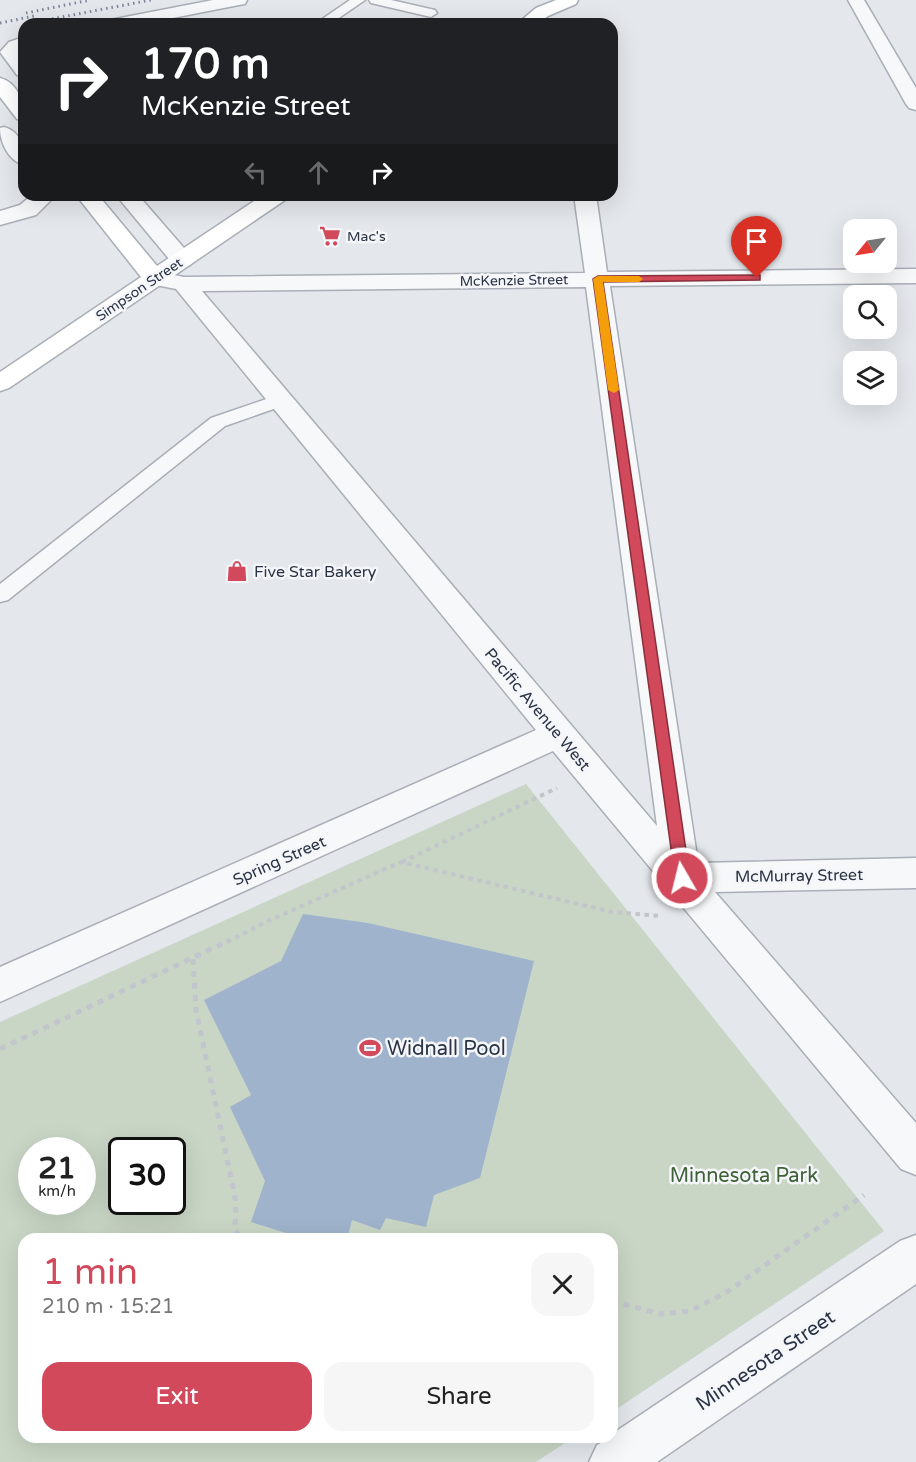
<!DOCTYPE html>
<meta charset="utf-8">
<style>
:root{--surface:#fff;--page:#f6f6f6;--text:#222;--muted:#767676;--accent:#d1495b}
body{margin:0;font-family:"Varela Round",sans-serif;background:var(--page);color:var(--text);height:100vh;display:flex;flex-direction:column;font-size:22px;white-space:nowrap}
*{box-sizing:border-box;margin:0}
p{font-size:20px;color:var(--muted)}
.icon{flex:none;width:33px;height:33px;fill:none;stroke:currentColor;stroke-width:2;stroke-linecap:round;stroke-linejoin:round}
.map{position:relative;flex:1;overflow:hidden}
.panel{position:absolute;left:18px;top:1233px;width:600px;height:210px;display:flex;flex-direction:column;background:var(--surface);border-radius:18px;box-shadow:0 6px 24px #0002}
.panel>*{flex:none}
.guide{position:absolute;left:18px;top:18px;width:600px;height:183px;border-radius:18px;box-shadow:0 6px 24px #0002;background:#202124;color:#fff;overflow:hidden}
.needle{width:39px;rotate:240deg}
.tools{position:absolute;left:843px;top:219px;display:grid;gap:12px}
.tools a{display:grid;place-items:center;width:54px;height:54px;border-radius:12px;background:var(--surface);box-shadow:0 6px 24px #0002;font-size:30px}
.speed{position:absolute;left:18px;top:1137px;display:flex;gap:12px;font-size:30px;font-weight:700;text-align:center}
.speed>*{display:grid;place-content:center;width:78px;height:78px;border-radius:50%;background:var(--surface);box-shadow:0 6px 24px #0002;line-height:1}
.speed small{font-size:15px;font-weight:400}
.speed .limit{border:3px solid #111;border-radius:9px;background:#fff;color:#111}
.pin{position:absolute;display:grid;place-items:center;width:51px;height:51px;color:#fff;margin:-62px -26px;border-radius:50% 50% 50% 0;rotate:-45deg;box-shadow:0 0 6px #0007}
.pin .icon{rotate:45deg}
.me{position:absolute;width:66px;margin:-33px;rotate:352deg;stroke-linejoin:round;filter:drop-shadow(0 0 4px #0008)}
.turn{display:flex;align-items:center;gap:21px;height:126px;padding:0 24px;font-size:27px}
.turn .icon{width:78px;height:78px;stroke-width:2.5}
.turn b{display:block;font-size:42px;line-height:51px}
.lanes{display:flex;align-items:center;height:57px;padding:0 24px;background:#0003;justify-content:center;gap:30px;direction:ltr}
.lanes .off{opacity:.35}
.round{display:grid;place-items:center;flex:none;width:63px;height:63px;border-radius:18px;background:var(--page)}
.summary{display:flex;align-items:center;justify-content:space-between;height:102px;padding:0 24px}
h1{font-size:36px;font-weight:600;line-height:45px;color:var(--accent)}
.action{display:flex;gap:12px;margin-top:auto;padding:12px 24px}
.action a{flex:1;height:69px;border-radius:18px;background:var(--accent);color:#fff;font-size:24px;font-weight:600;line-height:69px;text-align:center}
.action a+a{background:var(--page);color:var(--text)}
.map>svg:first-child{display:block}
.green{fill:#c9d6c5;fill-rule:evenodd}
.water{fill:#9fb4cc}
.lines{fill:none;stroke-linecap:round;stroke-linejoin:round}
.lane-casing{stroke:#a9aeb7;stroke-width:3}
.street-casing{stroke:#a9aeb7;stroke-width:3}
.secondary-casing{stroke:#a9aeb7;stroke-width:3}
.path-far1{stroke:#c2c5cb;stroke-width:4;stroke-dasharray:4.5 4.5;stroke-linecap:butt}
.path{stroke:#c2c5cb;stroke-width:5;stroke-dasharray:6 6;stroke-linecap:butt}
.lane{fill:#f7f8fa;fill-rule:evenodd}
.street{fill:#f7f8fa;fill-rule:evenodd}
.secondary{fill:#fff;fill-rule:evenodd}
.rail{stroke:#7d8696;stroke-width:3;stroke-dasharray:1.5 4;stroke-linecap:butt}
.route{fill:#d1495b;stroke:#882f3b;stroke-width:1.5}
.slow{fill:#f59e0b}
.labels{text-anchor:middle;stroke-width:5;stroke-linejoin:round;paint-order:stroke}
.far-poi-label{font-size:14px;fill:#2b3445;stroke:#f4f6f9;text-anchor:start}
.far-street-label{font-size:14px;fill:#2b3445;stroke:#f4f6f9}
.poi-label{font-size:16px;fill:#2b3445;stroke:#f4f6f9;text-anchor:start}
.street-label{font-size:16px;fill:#2b3445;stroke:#f4f6f9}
.near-poi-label{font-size:20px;fill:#2b3445;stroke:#f4f6f9;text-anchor:start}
.near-park-label{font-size:20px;fill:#3f6138;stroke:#f4f6f9}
.near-street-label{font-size:20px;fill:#2b3445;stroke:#f4f6f9}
</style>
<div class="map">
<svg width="916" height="1462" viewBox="0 0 916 1462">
<rect width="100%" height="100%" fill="#e4e7ec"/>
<!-- green -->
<path class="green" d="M526,784L884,1231L612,1412V1239H24V1437H574L536,1462H0V1022ZM32,1150H82V1202H32ZM122,1150H172V1202H122Z"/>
<!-- water -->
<polygon class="water" points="303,914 368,923 534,961 480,1178 434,1195 426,1227 386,1218 380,1230 352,1220 347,1239 305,1239 251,1222 265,1181 230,1107 251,1095 204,1000 281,961"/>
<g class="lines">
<defs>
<g id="lane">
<polygon points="350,0 365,0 330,24 315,24"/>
<polygon points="369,0 391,0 435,10 437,13 431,17 371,3"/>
<polygon points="281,394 288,396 290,400 288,404 225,426 8,600 0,602 0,584 211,418"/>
</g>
<g id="street">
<polygon points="213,0 247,0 245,4 239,5 142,24 106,24 109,20 115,19"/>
<polygon points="848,0 864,0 916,88 916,110 909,108 906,104"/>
<polygon points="24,37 24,49 19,52 24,59 24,77 17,75 0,52 9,42"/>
<path d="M4,127C22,132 24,149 24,165C9,161 0,143 0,128Z"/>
<polygon points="32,195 56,195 36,215 0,225 0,211 20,205"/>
<polygon points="116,195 138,195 190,255 193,260 190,265 182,267 174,265"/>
<path d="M574,195H596L607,272L916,269V283L610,286L698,863L916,858V888L715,892L916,1123V1175L901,1169L553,751L0,1002V967L536,730L176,289L146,283L142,278L146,273L154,271L184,277L585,273ZM586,287L657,826L202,291Z"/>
<polygon points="916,1235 916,1284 657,1462 589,1462 597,1445 612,1437 612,1434 900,1241"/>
</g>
<g id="secondary">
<polygon points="556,0 578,0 576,4 548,16 537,24 517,24 536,8"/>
<path d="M0,78C19,83 24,104 24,121L17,119L0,97Z"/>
<polygon points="76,195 98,195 157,266 263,195 288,195 285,200 9,388 0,391 0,372 141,277"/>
</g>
</defs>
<!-- lane casing -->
<use href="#lane" class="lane-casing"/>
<!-- street casing -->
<use href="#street" class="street-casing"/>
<!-- secondary casing -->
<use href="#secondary" class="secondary-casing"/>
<!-- path-far1 -->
<g class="path-far1">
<polyline points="402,862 557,788"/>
<polyline points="227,942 268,921 401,862 612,912 661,916"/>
</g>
<!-- path -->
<g class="path">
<polyline points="193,959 196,1010 236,1202 235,1229 240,1239"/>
<polyline points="0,1049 230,940"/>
<polyline points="612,1301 661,1314 690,1311 727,1292 864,1195"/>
</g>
<!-- lane -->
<use href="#lane" class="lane"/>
<!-- street -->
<use href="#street" class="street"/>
<!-- secondary -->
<use href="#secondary" class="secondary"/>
<!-- rail -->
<g class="rail">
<polyline points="26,13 90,0"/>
<polyline points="0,23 34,16"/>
<polyline points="25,24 151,0"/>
</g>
</g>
<!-- route -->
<polygon class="route" points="757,275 760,275 760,280 603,282 690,878 687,883 682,884 677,883 675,878 593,279 598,276"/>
<!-- slow -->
<polygon class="slow" points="598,276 639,276 643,279 639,282 603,282 619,390 614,393 608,390 593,279"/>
<!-- icons -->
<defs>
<symbol id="supermarket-bare" viewBox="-9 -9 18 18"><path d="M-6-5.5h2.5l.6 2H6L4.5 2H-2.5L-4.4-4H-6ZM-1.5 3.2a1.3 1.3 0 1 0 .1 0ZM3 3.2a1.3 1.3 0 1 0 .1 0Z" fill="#d1495b" stroke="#f4f6f9" stroke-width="2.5" paint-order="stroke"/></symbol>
<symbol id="shop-bare" viewBox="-9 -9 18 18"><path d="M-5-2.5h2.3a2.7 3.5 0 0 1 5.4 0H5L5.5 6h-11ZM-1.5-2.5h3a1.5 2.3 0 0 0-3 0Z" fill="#d1495b" stroke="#f4f6f9" stroke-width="2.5" paint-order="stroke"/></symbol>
<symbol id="stadium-bare" viewBox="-9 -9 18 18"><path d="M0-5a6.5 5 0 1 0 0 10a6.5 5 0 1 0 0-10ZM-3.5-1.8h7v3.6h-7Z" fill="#d1495b" stroke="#f4f6f9" stroke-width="2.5" paint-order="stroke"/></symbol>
</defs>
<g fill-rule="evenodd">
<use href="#supermarket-bare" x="315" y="221" width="30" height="30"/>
<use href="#shop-bare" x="222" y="556" width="30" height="30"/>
<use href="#stadium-bare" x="355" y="1033" width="30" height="30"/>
</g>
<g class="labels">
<!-- far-poi labels -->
<g class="far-poi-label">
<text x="347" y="241">Mac's</text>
</g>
<!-- far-street labels -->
<g class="far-street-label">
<text transform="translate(514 280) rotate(-1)" y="5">McKenzie Street</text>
<text transform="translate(139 289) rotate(-34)" y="5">Simpson Street</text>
</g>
<!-- poi labels -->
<g class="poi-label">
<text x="254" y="577">Five Star Bakery</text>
</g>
<!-- street labels -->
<g class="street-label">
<text transform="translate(538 709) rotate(50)" y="6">Pacific Avenue West</text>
<text transform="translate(279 860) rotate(-24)" y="6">Spring Street</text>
<text transform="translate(799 875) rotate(-1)" y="6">McMurray Street</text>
</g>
<!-- near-poi labels -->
<g class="near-poi-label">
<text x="387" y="1055">Widnall Pool</text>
</g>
<!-- near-park labels -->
<g class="near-park-label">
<text x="744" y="1182">Minnesota Park</text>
</g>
<!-- near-street labels -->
<g class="near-street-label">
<text transform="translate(765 1360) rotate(-34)" y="7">Minnesota Street</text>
</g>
</g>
</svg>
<div class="tools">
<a><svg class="needle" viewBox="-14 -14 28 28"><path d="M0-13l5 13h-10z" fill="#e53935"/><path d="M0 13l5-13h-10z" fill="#767676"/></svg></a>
<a><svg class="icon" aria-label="search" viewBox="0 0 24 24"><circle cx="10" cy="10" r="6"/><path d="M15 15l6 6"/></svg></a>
<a><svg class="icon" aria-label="layers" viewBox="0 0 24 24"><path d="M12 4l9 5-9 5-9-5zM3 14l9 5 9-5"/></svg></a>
</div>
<div class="speed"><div>21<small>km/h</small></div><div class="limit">30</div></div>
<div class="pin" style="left:757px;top:278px;background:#d93025"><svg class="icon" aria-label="arrive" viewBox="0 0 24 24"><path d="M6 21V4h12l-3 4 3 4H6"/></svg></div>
<svg class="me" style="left:682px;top:878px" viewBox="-20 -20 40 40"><circle r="17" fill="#d1495b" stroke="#fff" stroke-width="3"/><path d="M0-11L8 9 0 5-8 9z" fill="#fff"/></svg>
<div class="guide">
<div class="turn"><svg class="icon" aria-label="right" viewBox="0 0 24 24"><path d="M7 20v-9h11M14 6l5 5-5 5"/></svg><div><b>170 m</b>McKenzie Street</div></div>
<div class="lanes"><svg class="icon off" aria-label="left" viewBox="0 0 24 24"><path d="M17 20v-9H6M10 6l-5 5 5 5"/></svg><svg class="icon off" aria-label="ahead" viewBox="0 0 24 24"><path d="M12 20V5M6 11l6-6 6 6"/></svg><svg class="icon" aria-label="right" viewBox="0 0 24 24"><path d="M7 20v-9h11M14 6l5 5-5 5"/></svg></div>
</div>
<section class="panel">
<div class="summary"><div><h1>1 min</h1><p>210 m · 15:21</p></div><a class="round"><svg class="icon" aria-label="close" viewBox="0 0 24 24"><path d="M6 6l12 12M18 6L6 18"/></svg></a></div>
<div class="action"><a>Exit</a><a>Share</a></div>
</section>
</div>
